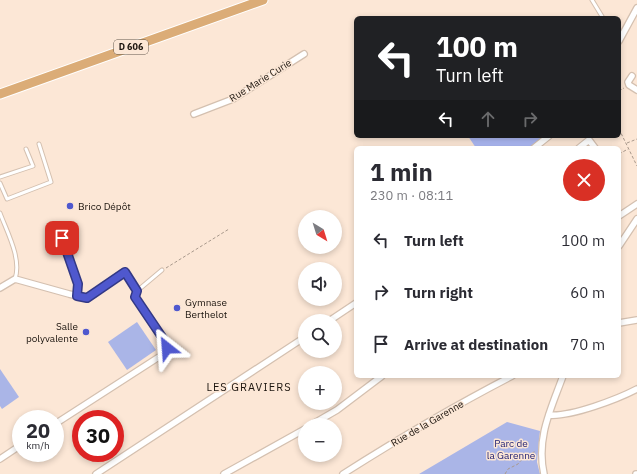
<!DOCTYPE html>
<meta charset="utf-8">
<style>
:root{--surface:#fff;--page:#f7f7f7;--text:#2b2b33;--muted:#7c7c81}
body{margin:0;font-family:"IBM Plex Sans",sans-serif;background:var(--page);color:var(--text);height:100vh;display:flex;flex-direction:column;font-size:15px;white-space:nowrap}
*{box-sizing:border-box;margin:0}
p{font-size:13px;color:var(--muted)}
.icon{flex:none;width:22px;height:22px;fill:none;stroke:currentColor;stroke-width:2;stroke-linecap:round;stroke-linejoin:round}
.map{position:relative;flex:1;overflow:hidden}
.panel{position:absolute;left:354px;top:146px;width:267px;height:232px;display:flex;flex-direction:column;background:var(--surface);border-radius:6px;box-shadow:0 2px 6px #0003}
.panel>*{flex:none}
.top-card{position:absolute;left:354px;top:16px;width:267px;height:122px;border-radius:6px;box-shadow:0 2px 6px #0003;background:#202124;color:#fff;overflow:hidden}
.needle{width:26px;rotate:142deg}
.buttons{position:absolute;left:298px;top:210px;display:grid;gap:8px}
.buttons a{display:grid;place-items:center;width:44px;height:44px;border-radius:50%;background:var(--surface);box-shadow:0 2px 6px #0003;font-size:20px}
.speed{position:absolute;left:12px;top:410px;display:flex;gap:8px;font-size:20px;font-weight:700;text-align:center}
.speed>*{display:grid;place-content:center;width:52px;height:52px;border-radius:50%;background:var(--surface);box-shadow:0 2px 6px #0003;line-height:1}
.speed small{font-size:10px;font-weight:400}
.speed .limit{border:6px solid #d22;background:#fff;color:#111}
.pin{position:absolute;display:grid;place-items:center;width:34px;height:34px;color:#fff;margin:-17px;border-radius:8px;box-shadow:0 2px 6px #0006}
.me{position:absolute;width:44px;margin:-22px;rotate:332deg;stroke-linejoin:round;filter:drop-shadow(0 0 3px #0008)}
.turn{display:flex;align-items:center;gap:14px;height:84px;padding:0 16px;font-size:18px}
.turn .icon{width:52px;height:52px;stroke-width:2.5}
.turn b{display:block;font-size:28px;line-height:34px}
.lanes{display:flex;align-items:center;height:38px;padding:0 16px;background:#0003;justify-content:center;gap:20px;direction:ltr}
.lanes .off{opacity:.35}
.round{display:grid;place-items:center;flex:none;width:42px;height:42px;border-radius:21px;background:var(--page)}
.overview{display:flex;align-items:center;justify-content:space-between;height:68px;padding:0 16px}
h1{font-size:24px;font-weight:700;line-height:30px}
ul{padding:0;list-style:none}
li{display:flex;align-items:center;gap:12px;height:52px;padding:0 16px}
li div{flex:1}
li b{display:block;font-size:15px}
li em{font-style:normal}
.map>svg:first-child{display:block}
.green{fill:#aab5e7}
.forest{fill:#abb7f2}
.lines{fill:none;stroke-linecap:round;stroke-linejoin:round}
.lane-casing{stroke:#d4c0b0;stroke-width:5}
.street-casing{stroke:#d4c0b0;stroke-width:8}
.primary-casing{stroke:#fff;stroke-width:11}
.path{stroke:#a9998c;stroke-width:1;stroke-dasharray:3 2;stroke-linecap:butt}
.lane{stroke:#fff;stroke-width:3}
.street{stroke:#fff;stroke-width:5.5}
.primary{stroke:#dbac77;stroke-width:9}
.route-casing{stroke:#333986;stroke-width:10}
.route{stroke:#4f58ce;stroke-width:7}
.poi-dot{fill:#4f58ce;stroke:#fce7d6;stroke-width:1.5}
.labels{text-anchor:middle;stroke-width:3;stroke-linejoin:round;paint-order:stroke}
.shield{fill:#fce7d6;stroke:#5f544b;stroke-width:1}
.shield-label{font-size:9px;font-weight:bold;fill:#1c150f}
.street-label{font-size:10px;fill:#1c150f;stroke:#fce7d6}
.poi-label{font-size:10px;fill:#1c150f;stroke:#fce7d6;text-anchor:start}
.park-label{font-size:10px;fill:#222274;stroke:#fce7d6}
.neighbourhood-label{font-size:11px;letter-spacing:1px;fill:#1c150f;stroke:#fce7d6}
</style>
<div class="map">
<svg width="637" height="474" viewBox="0 0 637 474">
<rect width="100%" height="100%" fill="#fce7d6"/>
<!-- green -->
<g class="green">
<polygon points="137,322 156,350 127,370 108,342"/>
<polygon points="0,369 19,397 2,409 0,406"/>
<polygon points="507,422 540,431 537,462 540,474 419,474"/>
</g>
<!-- forest -->
<polygon class="forest" points="468,136 545,136 531,148 476,148"/>
<g class="lines">
<defs>
<g id="lane">
<polyline points="592,0 603,18"/>
<polyline points="0,177 33,166 26,149"/>
<polyline points="0,183 7,199 51,182 39,144"/>
<path d="M0,213C7,232 22,259 15,279"/>
<polyline points="62,238 78,284 77,296"/>
<polyline points="137,291 162,270"/>
</g>
<g id="street">
<polyline points="619,41 637,8"/>
<polyline points="632,76 628,82 629,85 637,90"/>
<polyline points="194,114 233,99 304,54"/>
<polyline points="534,148 549,136"/>
<polyline points="579,148 589,140 595,148"/>
<polyline points="619,216 637,204"/>
<polyline points="619,246 637,219"/>
<polyline points="0,288 15,279 69,294 87,298 125,272 137,291 135,297 166,343 167,348 162,355 55,424"/>
<polyline points="329,321 356,303"/>
<polyline points="619,323 637,320"/>
<path d="M549,415C571,417 618,399 637,389"/>
<polyline points="311,425 337,410 382,376"/>
<polyline points="0,459 21,445"/>
<polyline points="96,474 305,337"/>
<polyline points="224,474 305,429"/>
<path d="M343,474C398,439 454,406 512,376"/>
<path d="M544,474C536,438 551,409 563,376"/>
<polyline points="636,474 637,474"/>
</g>
<polyline id="primary" points="0,94 263,0"/>
</defs>
<!-- lane casing -->
<use href="#lane" class="lane-casing"/>
<!-- street casing -->
<use href="#street" class="street-casing"/>
<!-- primary casing -->
<use href="#primary" class="primary-casing"/>
<!-- path -->
<g class="path">
<polyline points="619,91 624,88"/>
<polyline points="619,129 637,166"/>
<polyline points="627,143 637,139"/>
<polyline points="619,154 628,149"/>
<polyline points="166,268 229,229"/>
<polyline points="505,474 508,469 518,464 524,457 536,451"/>
</g>
<!-- lane -->
<use href="#lane" class="lane"/>
<!-- street -->
<use href="#street" class="street"/>
<!-- primary -->
<use href="#primary" class="primary"/>
</g>
<g class="lines">
<defs>
<polyline id="route" points="62,238 78,284 77,296 87,298 125,272 137,291 135,297 166,343 167,348"/>
</defs>
<!-- route casing -->
<use href="#route" class="route-casing"/>
<!-- route -->
<use href="#route" class="route"/>
</g>
<!-- markers -->
<g class="poi-dot">
<circle cx="70" cy="206" r="4"/>
<circle cx="177" cy="308" r="4"/>
<circle cx="86" cy="332" r="4"/>
</g>
<g class="labels">
<!-- shield labels -->
<rect class="shield" x="114" y="40" width="34" height="14" rx="3"/>
<g class="shield-label">
<text x="131" y="50">D 606</text>
</g>
<!-- street labels -->
<g class="street-label">
<text transform="translate(260 80) rotate(-32)" y="4">Rue Marie Curie</text>
<text transform="translate(427 423) rotate(-30)" y="4">Rue de la Garenne</text>
</g>
<!-- poi labels -->
<g class="poi-label">
<text x="78" y="210">Brico Dépôt</text>
<text x="185" y="306">Gymnase<tspan x="185" dy="12">Berthelot</tspan></text>
<text x="78" y="330" text-anchor="end">Salle<tspan x="78" dy="12">polyvalente</tspan></text>
</g>
<!-- park labels -->
<g class="park-label">
<text x="511" y="447">Parc de<tspan x="511" dy="12">la Garenne</tspan></text>
</g>
<!-- neighbourhood labels -->
<g class="neighbourhood-label">
<text x="249" y="391">LES GRAVIERS</text>
</g>
</g>
</svg>
<div class="buttons">
<a><svg class="needle" viewBox="-14 -14 28 28"><path d="M0-13l5 13h-10z" fill="#e53935"/><path d="M0 13l5-13h-10z" fill="#7c7c81"/></svg></a>
<a><svg class="icon" aria-label="sound" viewBox="0 0 24 24"><path d="M4 9h4l5-4v14l-5-4H4zM17 9q2 3 0 6"/></svg></a>
<a><svg class="icon" aria-label="search" viewBox="0 0 24 24"><circle cx="10" cy="10" r="6"/><path d="M15 15l6 6"/></svg></a>
<a>+</a>
<a>−</a>
</div>
<div class="speed"><div>20<small>km/h</small></div><div class="limit">30</div></div>
<div class="pin" style="left:62px;top:238px;background:#d93025"><svg class="icon" aria-label="arrive" viewBox="0 0 24 24"><path d="M6 21V4h12l-3 4 3 4H6"/></svg></div>
<svg class="me" style="left:167px;top:348px" viewBox="-20 -20 40 40"><path d="M0-17L14 15 0 8-14 15z" fill="#4f58ce" stroke="#fff" stroke-width="4"/></svg>
<div class="top-card">
<div class="turn"><svg class="icon" aria-label="left" viewBox="0 0 24 24"><path d="M17 20v-9H6M10 6l-5 5 5 5"/></svg><div><b>100 m</b>Turn left</div></div>
<div class="lanes"><svg class="icon" aria-label="left" viewBox="0 0 24 24"><path d="M17 20v-9H6M10 6l-5 5 5 5"/></svg><svg class="icon off" aria-label="ahead" viewBox="0 0 24 24"><path d="M12 20V5M6 11l6-6 6 6"/></svg><svg class="icon off" aria-label="right" viewBox="0 0 24 24"><path d="M7 20v-9h11M14 6l5 5-5 5"/></svg></div>
</div>
<section class="panel">
<div class="overview"><div><h1>1 min</h1><p>230 m · 08:11</p></div><a class="round" style="background:#d93025;color:#fff"><svg class="icon" aria-label="close" viewBox="0 0 24 24"><path d="M6 6l12 12M18 6L6 18"/></svg></a></div>
<ul>
<li><svg class="icon" aria-label="left" viewBox="0 0 24 24"><path d="M17 20v-9H6M10 6l-5 5 5 5"/></svg><div><b>Turn left</b></div><em>100 m</em></li>
<li><svg class="icon" aria-label="right" viewBox="0 0 24 24"><path d="M7 20v-9h11M14 6l5 5-5 5"/></svg><div><b>Turn right</b></div><em>60 m</em></li>
<li><svg class="icon" aria-label="arrive" viewBox="0 0 24 24"><path d="M6 21V4h12l-3 4 3 4H6"/></svg><div><b>Arrive at destination</b></div><em>70 m</em></li>
</ul>
</section>
</div>
